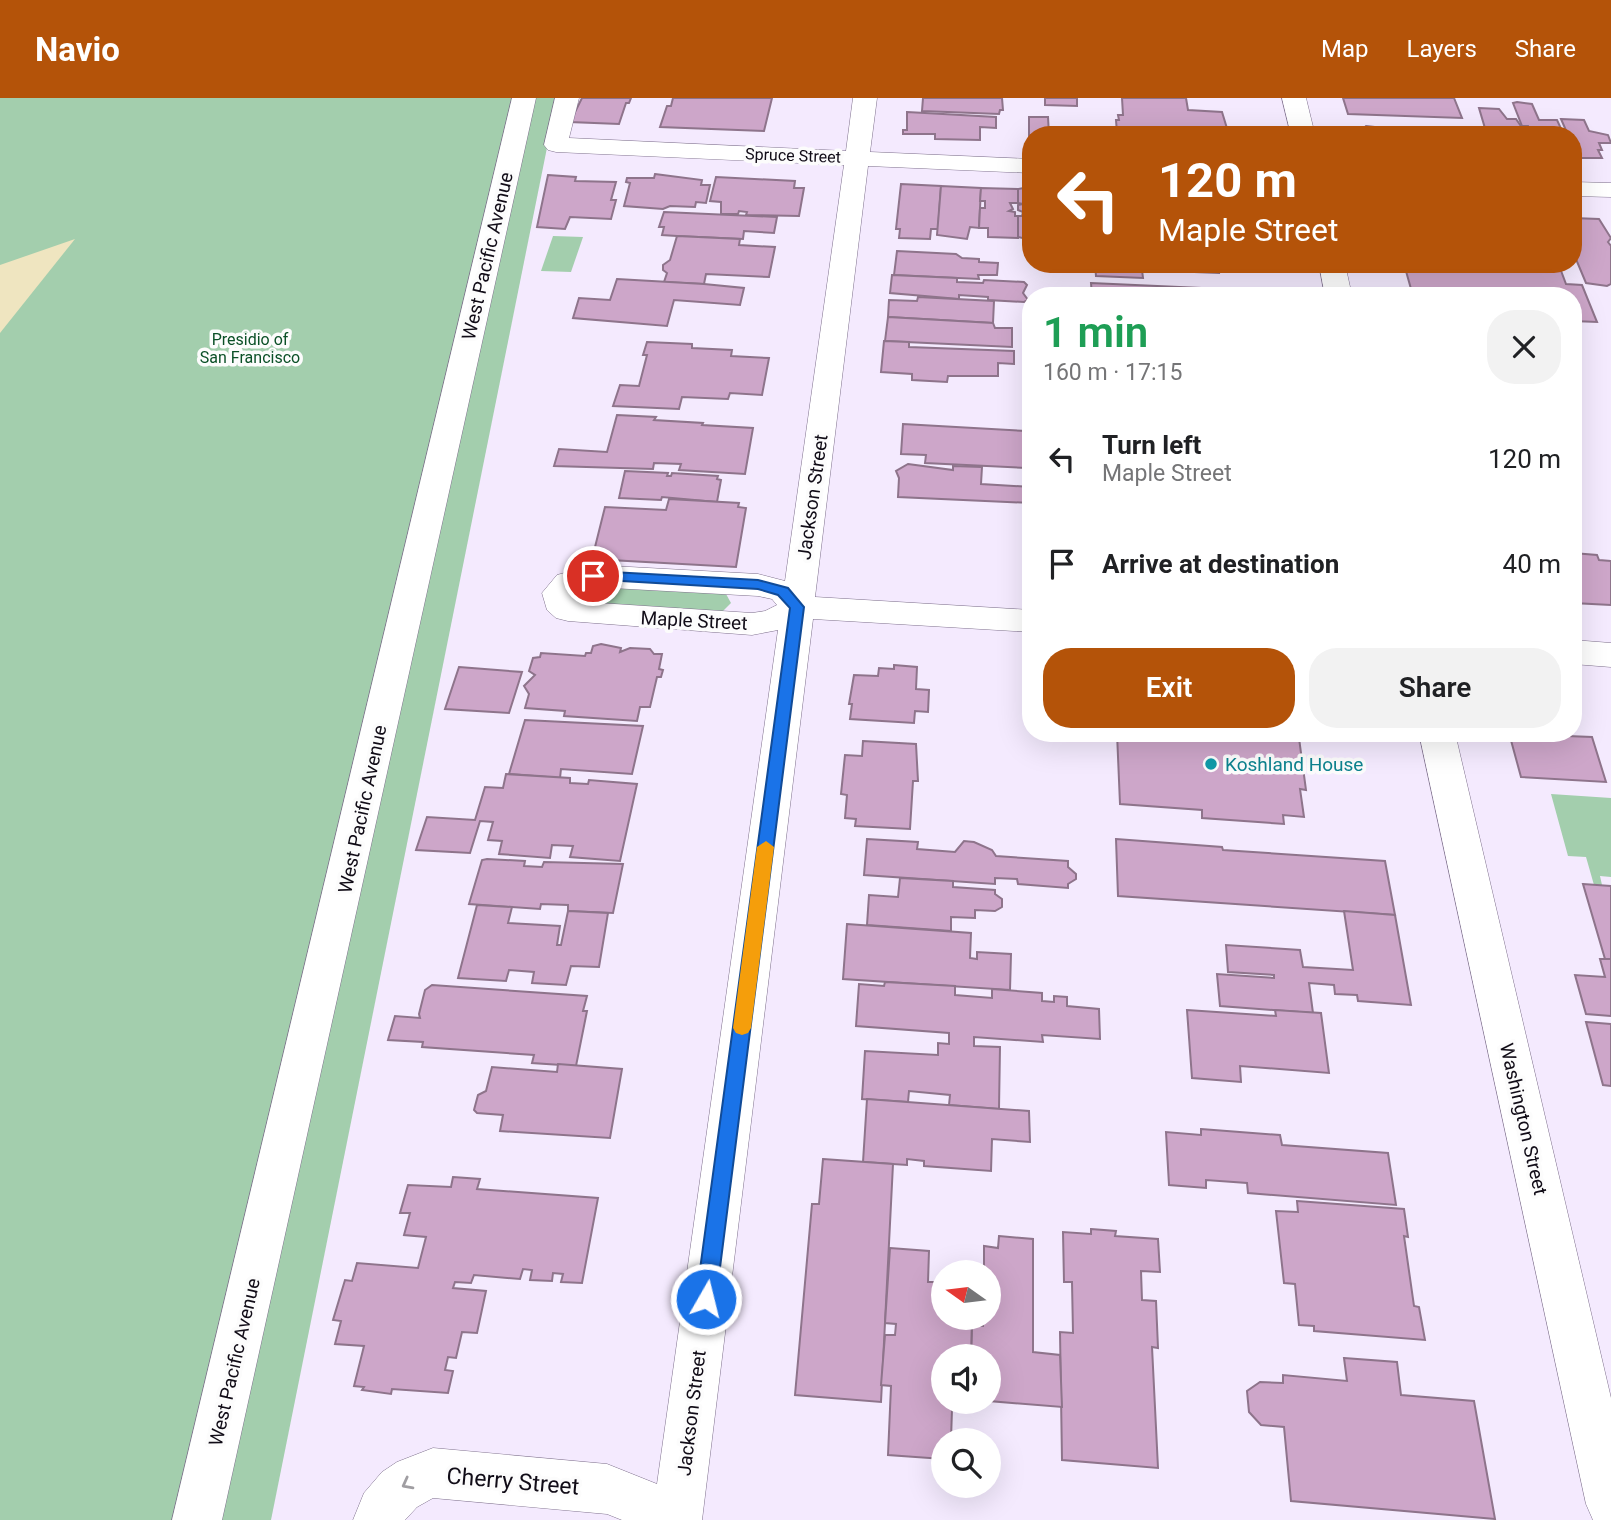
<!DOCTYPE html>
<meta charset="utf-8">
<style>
:root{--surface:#fff;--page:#f2f2f2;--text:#202124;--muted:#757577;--accent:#b45309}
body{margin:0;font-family:Roboto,sans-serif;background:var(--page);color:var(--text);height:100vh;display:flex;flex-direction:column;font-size:26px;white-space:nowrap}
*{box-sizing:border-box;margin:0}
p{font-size:23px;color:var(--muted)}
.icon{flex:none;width:38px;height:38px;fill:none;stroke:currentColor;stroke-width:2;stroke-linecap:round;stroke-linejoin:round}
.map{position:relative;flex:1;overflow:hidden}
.sheet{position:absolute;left:1022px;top:189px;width:560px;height:455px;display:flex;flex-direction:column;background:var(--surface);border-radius:28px;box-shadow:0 7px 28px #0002}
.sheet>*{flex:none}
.guide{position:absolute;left:1022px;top:28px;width:560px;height:147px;border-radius:28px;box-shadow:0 7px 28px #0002;background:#b45309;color:#fff;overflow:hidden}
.needle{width:46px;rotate:284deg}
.fabs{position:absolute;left:931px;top:1162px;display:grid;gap:14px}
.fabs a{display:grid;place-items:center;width:70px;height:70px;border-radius:50%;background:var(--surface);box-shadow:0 7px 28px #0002;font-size:35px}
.pin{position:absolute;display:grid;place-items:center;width:60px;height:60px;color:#fff;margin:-30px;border:4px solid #fff;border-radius:50%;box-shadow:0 2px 7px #0007}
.me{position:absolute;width:77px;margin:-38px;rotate:8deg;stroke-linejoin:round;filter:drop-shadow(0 0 5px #0008)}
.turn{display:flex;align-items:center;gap:24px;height:147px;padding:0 21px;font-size:32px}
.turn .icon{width:91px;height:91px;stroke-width:2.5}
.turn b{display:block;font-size:49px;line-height:60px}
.round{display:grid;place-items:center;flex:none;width:74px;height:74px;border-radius:28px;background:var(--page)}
.head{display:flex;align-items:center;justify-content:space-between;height:119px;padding:0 21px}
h1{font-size:42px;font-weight:600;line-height:52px;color:#1e9e55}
.primary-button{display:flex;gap:14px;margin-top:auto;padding:14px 21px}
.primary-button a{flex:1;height:80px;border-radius:28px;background:var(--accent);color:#fff;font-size:28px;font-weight:600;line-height:80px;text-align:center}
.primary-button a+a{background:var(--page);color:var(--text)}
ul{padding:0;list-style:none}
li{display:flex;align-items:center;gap:21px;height:105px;padding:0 21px}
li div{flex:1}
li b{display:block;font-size:26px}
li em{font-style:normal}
header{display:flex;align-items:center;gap:42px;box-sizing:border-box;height:98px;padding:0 35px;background:var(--accent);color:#fff}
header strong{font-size:33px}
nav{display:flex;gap:38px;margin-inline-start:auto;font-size:24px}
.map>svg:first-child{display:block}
.green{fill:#a3cead}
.sand{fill:#efe5c0}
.building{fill:#cda6c9;stroke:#8e748b;stroke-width:2}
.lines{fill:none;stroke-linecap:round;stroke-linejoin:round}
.minor-casing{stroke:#7e708c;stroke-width:1}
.minor{fill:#fff;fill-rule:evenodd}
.oneway{stroke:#a09ea2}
.route{fill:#1a73e8;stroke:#114b97;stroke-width:2}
.slow{fill:#f59e0b}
.culture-dot{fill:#0f9aa8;stroke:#fcfcfc;stroke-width:2.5}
.labels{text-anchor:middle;stroke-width:7;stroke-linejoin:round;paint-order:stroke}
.far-street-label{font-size:16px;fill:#110c17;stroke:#fcfcfc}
.far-park-label{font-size:16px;fill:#0b5027;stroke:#fcfcfc}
.street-label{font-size:19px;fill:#110c17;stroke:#fcfcfc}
.culture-label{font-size:19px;fill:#0d838f;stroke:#fcfcfc;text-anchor:start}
.near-street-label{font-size:23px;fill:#110c17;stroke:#fcfcfc}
</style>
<header>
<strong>Navio</strong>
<nav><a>Map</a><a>Layers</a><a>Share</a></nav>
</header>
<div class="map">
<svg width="1611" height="1422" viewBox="0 0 1611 1422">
<rect width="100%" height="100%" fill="#f4eafe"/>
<!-- green -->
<g class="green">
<polygon points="0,0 557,0 271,1422 0,1422"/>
<polygon points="553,138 583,139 571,174 541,173"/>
<polygon points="609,488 726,496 731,505 723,513 714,515 603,506 595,499 595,496"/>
<polygon points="1551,696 1611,700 1611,779 1600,778 1602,787 1594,787 1586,759 1568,758"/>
</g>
<!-- sand -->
<polygon class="sand" points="75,141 0,235 0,167"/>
<!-- building -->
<g class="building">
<polygon points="582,0 631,0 629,5 626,5 619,26 570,24"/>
<polygon points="673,0 772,0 764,33 660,29 667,8 671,8"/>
<polygon points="923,0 1002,0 1003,12 1000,12 999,16 922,13"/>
<polygon points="1045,0 1077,0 1077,8 1045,7"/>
<polygon points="1122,0 1186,0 1188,12 1222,14 1229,37 1120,37 1117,35 1116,22 1119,22 1118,17 1123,17"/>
<polygon points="1343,0 1454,0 1462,20 1348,16"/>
<polygon points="1517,4 1532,6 1539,22 1557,22 1564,37 1526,37 1525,34 1530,35 1528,28 1522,28 1513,5"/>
<polygon points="1479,10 1499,11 1507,21 1516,21 1525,34 1521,34 1523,37 1487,37"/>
<polygon points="907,14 996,19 996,30 980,29 980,42 935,41 935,36 903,36 903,32 907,32"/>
<polygon points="1029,19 1048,19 1049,37 1031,37 1029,43"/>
<polygon points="1561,21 1584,22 1589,33 1608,37 1611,45 1599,45 1602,52 1598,52 1602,60 1579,60 1573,47 1573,37 1568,37"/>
<polygon points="1366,28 1392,31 1393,33 1481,37 1352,37 1350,33 1361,33"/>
<polygon points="655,76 702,82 701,87 710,87 706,105 696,104 695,109 670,108 663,111 624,108 630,85 626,84 627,80 654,80"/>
<polygon points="548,77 576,79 575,83 616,84 611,102 616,102 611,121 570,119 565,131 537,129"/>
<polygon points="716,79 795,83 794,90 804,90 799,118 746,117 747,114 739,113 738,116 721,116 721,104 710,103"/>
<polygon points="901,86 941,88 938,131 931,131 930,141 899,140 900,131 896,131"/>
<polygon points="941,88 981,90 979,130 970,129 967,141 937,137"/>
<polygon points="1029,89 1031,89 1031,142 1018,139 1018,118 1022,118 1023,114 1018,112 1018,107 1023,106 1018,105 1018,91"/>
<polygon points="981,90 1018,91 1018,105 1010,105 1013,111 1009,113 1015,114 1015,118 1018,118 1018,140 988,139 988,130 979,130 980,110 985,110 985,103 980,103"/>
<polygon points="664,114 777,119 774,135 744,133 743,141 677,138 662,137 664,129 659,129"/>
<polygon points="1573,120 1599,121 1611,140 1608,144 1611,148 1611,186 1607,188 1586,185 1573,154"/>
<polygon points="677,138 740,141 739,147 775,149 769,179 706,176 704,186 664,184 667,175 663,172 663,167 670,162"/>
<polygon points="897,153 956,156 962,160 979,161 979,164 998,165 997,177 978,177 979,181 894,177"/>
<polygon points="1095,166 1218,166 1219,175 1142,172 1143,180 1096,178"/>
<polygon points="1404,166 1541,166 1560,170 1566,186 1582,187 1597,224 1573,223 1573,198 1413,198"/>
<polygon points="892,177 957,180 957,184 983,185 984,182 1024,184 1027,187 1023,195 1028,202 1024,204 988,202 988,199 959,197 959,201 890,195"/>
<polygon points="617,181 704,186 744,190 740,207 674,202 667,228 573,220 579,200 610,202"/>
<polygon points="1091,185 1267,193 1268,198 1092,198"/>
<polygon points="918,199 994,203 993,225 888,219 889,202 917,203"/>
<polygon points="888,219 993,225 995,230 1012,230 1012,249 885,243"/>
<polygon points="884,243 909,244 909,249 1014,253 1014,266 998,265 998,278 948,278 947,284 912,282 912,276 881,274"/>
<polygon points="647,244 692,246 692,250 732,252 731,258 769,260 762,297 730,295 728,301 682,299 679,311 613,308 620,287 639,288 647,257 643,257"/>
<polygon points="617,317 656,319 654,322 703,325 702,327 753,330 745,376 679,372 681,366 654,365 653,371 554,368 559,351 607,354"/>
<polygon points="903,326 1026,333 1026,370 925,365 926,357 901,356"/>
<polygon points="908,366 953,372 953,368 982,369 981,386 1031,389 1031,405 898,399 899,380 896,373"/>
<polygon points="625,373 668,375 667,378 671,378 672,375 718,378 717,381 721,382 717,404 662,399 661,402 619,400"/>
<polygon points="669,401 739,405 738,409 746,410 736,469 592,461 605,409 666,412"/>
<polygon points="1573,455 1597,457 1599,462 1611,463 1611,507 1573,505"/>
<polygon points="601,546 621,550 620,554 630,550 650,551 654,556 662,556 659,571 663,572 661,579 657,579 650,609 640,609 637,623 564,618 565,613 525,610 529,596 524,588 535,577 529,573 533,560 540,559 541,555 585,558 586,555 591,555 593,548"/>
<polygon points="894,567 917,569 916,591 929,592 928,614 915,613 914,625 850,621 852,606 849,606 854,577 878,578 879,570 894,571"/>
<polygon points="459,569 522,574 509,615 445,611"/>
<polygon points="525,622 643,628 632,676 561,671 560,680 509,676"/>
<polygon points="1117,635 1292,635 1293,640 1299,640 1306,692 1300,691 1304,719 1283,717 1284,726 1202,720 1202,712 1120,706"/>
<polygon points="1509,635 1566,635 1567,638 1592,639 1606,684 1521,679"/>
<polygon points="863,643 916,646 918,683 913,683 910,731 855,728 856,721 845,720 847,697 841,696 845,657 862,658"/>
<polygon points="506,676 570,680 570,685 588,686 589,682 637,686 620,763 570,759 573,748 552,747 550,760 499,756 502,743 488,742 493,724 480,723 470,755 416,752 427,719 475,722 485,689 503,690"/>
<polygon points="867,741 918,744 917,751 955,754 964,743 974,744 992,752 996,758 1068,763 1068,769 1076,776 1076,781 1068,786 1068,790 1018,786 1017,781 995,780 995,786 864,777"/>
<polygon points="1116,741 1222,749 1223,752 1385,763 1395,817 1118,798"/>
<polygon points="487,761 525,763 524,768 542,769 544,764 623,766 613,815 568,813 568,807 541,806 540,811 469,806 482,762"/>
<polygon points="900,780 953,783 953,789 995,792 995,796 1002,801 1002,809 995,813 975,812 975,820 951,819 951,833 867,827 869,797 898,799"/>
<polygon points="1583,786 1611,788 1611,861 1605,861"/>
<polygon points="477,807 512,809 508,825 560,828 557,847 561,847 568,813 608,815 599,869 571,868 566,887 532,885 534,874 509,872 506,883 458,880"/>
<polygon points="1344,813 1395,817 1411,907 1358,903 1357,897 1335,896 1334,887 1309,885 1313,915 1220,908 1217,876 1274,880 1274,877 1228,874 1226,847 1300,852 1303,869 1353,872"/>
<polygon points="847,826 971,835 970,860 977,861 977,854 1011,856 1010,892 843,881"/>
<polygon points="1600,861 1611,861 1611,918 1586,916 1575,877 1605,879"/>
<polygon points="885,884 955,888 955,897 992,900 992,891 1042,895 1042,903 1054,904 1054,898 1067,899 1067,908 1099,911 1100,941 1042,937 1043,944 974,939 974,948 1000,949 999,1011 949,1007 950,997 909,993 908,1004 862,1001 865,953 938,957 938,945 949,946 949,935 856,928 859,886 884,888"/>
<polygon points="432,887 587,898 583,913 587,913 576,968 532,965 534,957 422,949 423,944 388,942 395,918 420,920 419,916 425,892"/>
<polygon points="1187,912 1276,918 1275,912 1321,915 1329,975 1240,968 1241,984 1192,980"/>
<polygon points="1586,924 1611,926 1611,988 1603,987"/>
<polygon points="558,966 622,971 610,1040 500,1033 503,1017 477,1015 474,1012 478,997 486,993 492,969 557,974"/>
<polygon points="867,1001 1029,1013 1030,1044 992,1041 991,1073 924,1068 924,1063 907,1061 907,1067 863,1064"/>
<polygon points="1201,1031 1280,1037 1282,1047 1388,1055 1396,1107 1248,1095 1247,1085 1206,1082 1206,1090 1169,1087 1166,1034 1201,1037"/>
<polygon points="823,1061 893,1066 881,1304 795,1297 812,1106 819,1106"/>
<polygon points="453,1079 480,1081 477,1091 598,1100 582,1185 561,1184 563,1176 553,1175 552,1183 530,1182 532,1172 523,1171 520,1181 474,1177 471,1185 455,1184 453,1190 486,1193 477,1235 462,1234 456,1260 448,1259 445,1272 453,1273 448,1295 392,1291 391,1296 362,1292 364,1289 354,1288 364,1248 335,1246 341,1223 333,1222 345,1182 352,1183 357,1165 418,1170 426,1139 404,1137 410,1115 400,1115 408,1087 451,1089"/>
<polygon points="1297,1103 1404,1111 1408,1139 1404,1138 1414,1208 1419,1209 1425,1242 1314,1233 1314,1228 1299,1227 1295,1186 1284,1185 1276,1113 1298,1114"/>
<polygon points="1091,1131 1116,1133 1115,1138 1158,1141 1160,1174 1141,1173 1142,1202 1156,1203 1158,1250 1152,1249 1158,1370 1062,1362 1060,1234 1073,1235 1072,1184 1064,1184 1063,1134 1091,1136"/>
<polygon points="999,1138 1033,1141 1033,1254 1060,1257 1062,1309 989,1303 989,1258 971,1258 972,1227 983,1228 983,1220 989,1220 989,1174 984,1174 984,1148 998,1150"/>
<polygon points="890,1150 929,1153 928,1184 936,1184 943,1180 943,1220 972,1220 971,1258 943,1258 943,1304 970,1304 970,1313 952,1311 951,1342 943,1342 943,1361 888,1357 891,1288 881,1287 885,1237 895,1237 896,1226 885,1225"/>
<polygon points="1344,1260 1397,1264 1401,1297 1474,1303 1495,1421 1291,1403 1284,1329 1261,1327 1249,1314 1247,1293 1260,1284 1283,1285 1283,1277 1347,1283"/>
</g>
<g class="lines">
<defs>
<g id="minor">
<polygon points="512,0 536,0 222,1422 172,1422"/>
<path d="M555,0H579L569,40L846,53L853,0H877L870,54L1031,61V75L868,68L815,499L1031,512V534L813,521L702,1422H622L607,1416L433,1400L417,1409L405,1422H353L364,1395L382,1374L397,1364L433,1350L607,1366L657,1386L778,532L752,537L568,523L556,520L547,512L542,495L557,477L593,467L758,476L785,483L844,67L556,54L548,52L544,47ZM593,489L758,498L772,501L777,507L765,513L752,515L584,504L575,500V497L584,490Z"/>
<polygon points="1282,0 1306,0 1315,37 1291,37"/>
<polygon points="1573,84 1611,85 1611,99 1573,98"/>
<polygon points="1319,166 1345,166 1352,198 1325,198"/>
<polygon points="1573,542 1611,545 1611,569 1573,566"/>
<polygon points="1419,635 1455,635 1611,1300 1611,1422 1593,1422 1586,1406"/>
</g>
</defs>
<!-- minor casing -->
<use href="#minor" class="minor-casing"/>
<!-- minor -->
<use href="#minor" class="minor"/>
</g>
<!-- one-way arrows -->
<defs><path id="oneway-chevron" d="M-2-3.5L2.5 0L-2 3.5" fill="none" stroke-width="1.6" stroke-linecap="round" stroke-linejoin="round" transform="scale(1.75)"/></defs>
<use class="oneway" href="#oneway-chevron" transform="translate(407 1386) rotate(152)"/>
<!-- route -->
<polygon class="route" points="593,473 758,482 788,490 804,509 716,1201 713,1207 706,1210 699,1207 696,1201 790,510 778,497 758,491 588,481 586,478"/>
<!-- slow -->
<polygon class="slow" points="766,743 774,749 751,930 748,935 742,937 736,935 733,930 757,749"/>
<!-- markers -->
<circle class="culture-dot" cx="1211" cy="666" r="7"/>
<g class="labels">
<!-- far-street labels -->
<g class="far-street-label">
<text transform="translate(793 57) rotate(2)" y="6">Spruce Street</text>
</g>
<!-- far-park labels -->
<g class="far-park-label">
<text x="250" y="247">Presidio of<tspan x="250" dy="18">San Francisco</tspan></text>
</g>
<!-- street labels -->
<g class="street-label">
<text transform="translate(487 158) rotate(-77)" y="7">West Pacific Avenue</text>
<text transform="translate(812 399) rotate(-82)" y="7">Jackson Street</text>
<text transform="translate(694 522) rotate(3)" y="7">Maple Street</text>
<text transform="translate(362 711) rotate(-78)" y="7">West Pacific Avenue</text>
<text transform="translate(1524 1021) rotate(77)" y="7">Washington Street</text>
<text transform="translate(234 1264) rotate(-77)" y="7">West Pacific Avenue</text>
<text transform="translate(691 1315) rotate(-83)" y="7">Jackson Street</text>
</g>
<!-- culture labels -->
<g class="culture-label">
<text x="1225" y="673">Koshland House</text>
</g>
<!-- near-street labels -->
<g class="near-street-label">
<text transform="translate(513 1383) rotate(5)" y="8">Cherry Street</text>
</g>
</g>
</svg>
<div class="fabs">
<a><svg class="needle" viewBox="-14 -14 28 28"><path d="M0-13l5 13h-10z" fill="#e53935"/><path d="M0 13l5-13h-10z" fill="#757577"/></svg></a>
<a><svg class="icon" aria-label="sound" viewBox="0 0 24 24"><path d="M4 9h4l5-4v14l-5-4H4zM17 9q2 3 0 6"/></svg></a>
<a><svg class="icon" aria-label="search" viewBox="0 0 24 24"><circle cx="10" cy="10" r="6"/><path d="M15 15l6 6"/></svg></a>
</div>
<div class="pin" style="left:593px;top:478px;background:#d93025"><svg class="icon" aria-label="arrive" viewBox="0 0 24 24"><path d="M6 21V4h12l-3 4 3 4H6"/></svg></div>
<svg class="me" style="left:706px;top:1201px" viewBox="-20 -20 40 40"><circle r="17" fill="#1a73e8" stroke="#fff" stroke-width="3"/><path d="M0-11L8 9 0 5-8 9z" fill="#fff"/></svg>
<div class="guide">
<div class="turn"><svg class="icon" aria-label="left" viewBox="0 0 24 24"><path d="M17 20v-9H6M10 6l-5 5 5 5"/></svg><div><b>120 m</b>Maple Street</div></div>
</div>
<section class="sheet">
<div class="head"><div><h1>1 min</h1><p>160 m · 17:15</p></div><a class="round"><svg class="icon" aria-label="close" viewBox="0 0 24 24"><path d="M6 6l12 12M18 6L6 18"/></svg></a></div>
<ul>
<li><svg class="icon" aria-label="left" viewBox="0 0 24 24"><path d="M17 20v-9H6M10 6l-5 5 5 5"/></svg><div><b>Turn left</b><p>Maple Street</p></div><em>120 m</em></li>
<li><svg class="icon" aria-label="arrive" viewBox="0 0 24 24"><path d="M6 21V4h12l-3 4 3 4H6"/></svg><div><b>Arrive at destination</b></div><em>40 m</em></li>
</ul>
<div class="primary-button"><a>Exit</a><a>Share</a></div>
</section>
</div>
